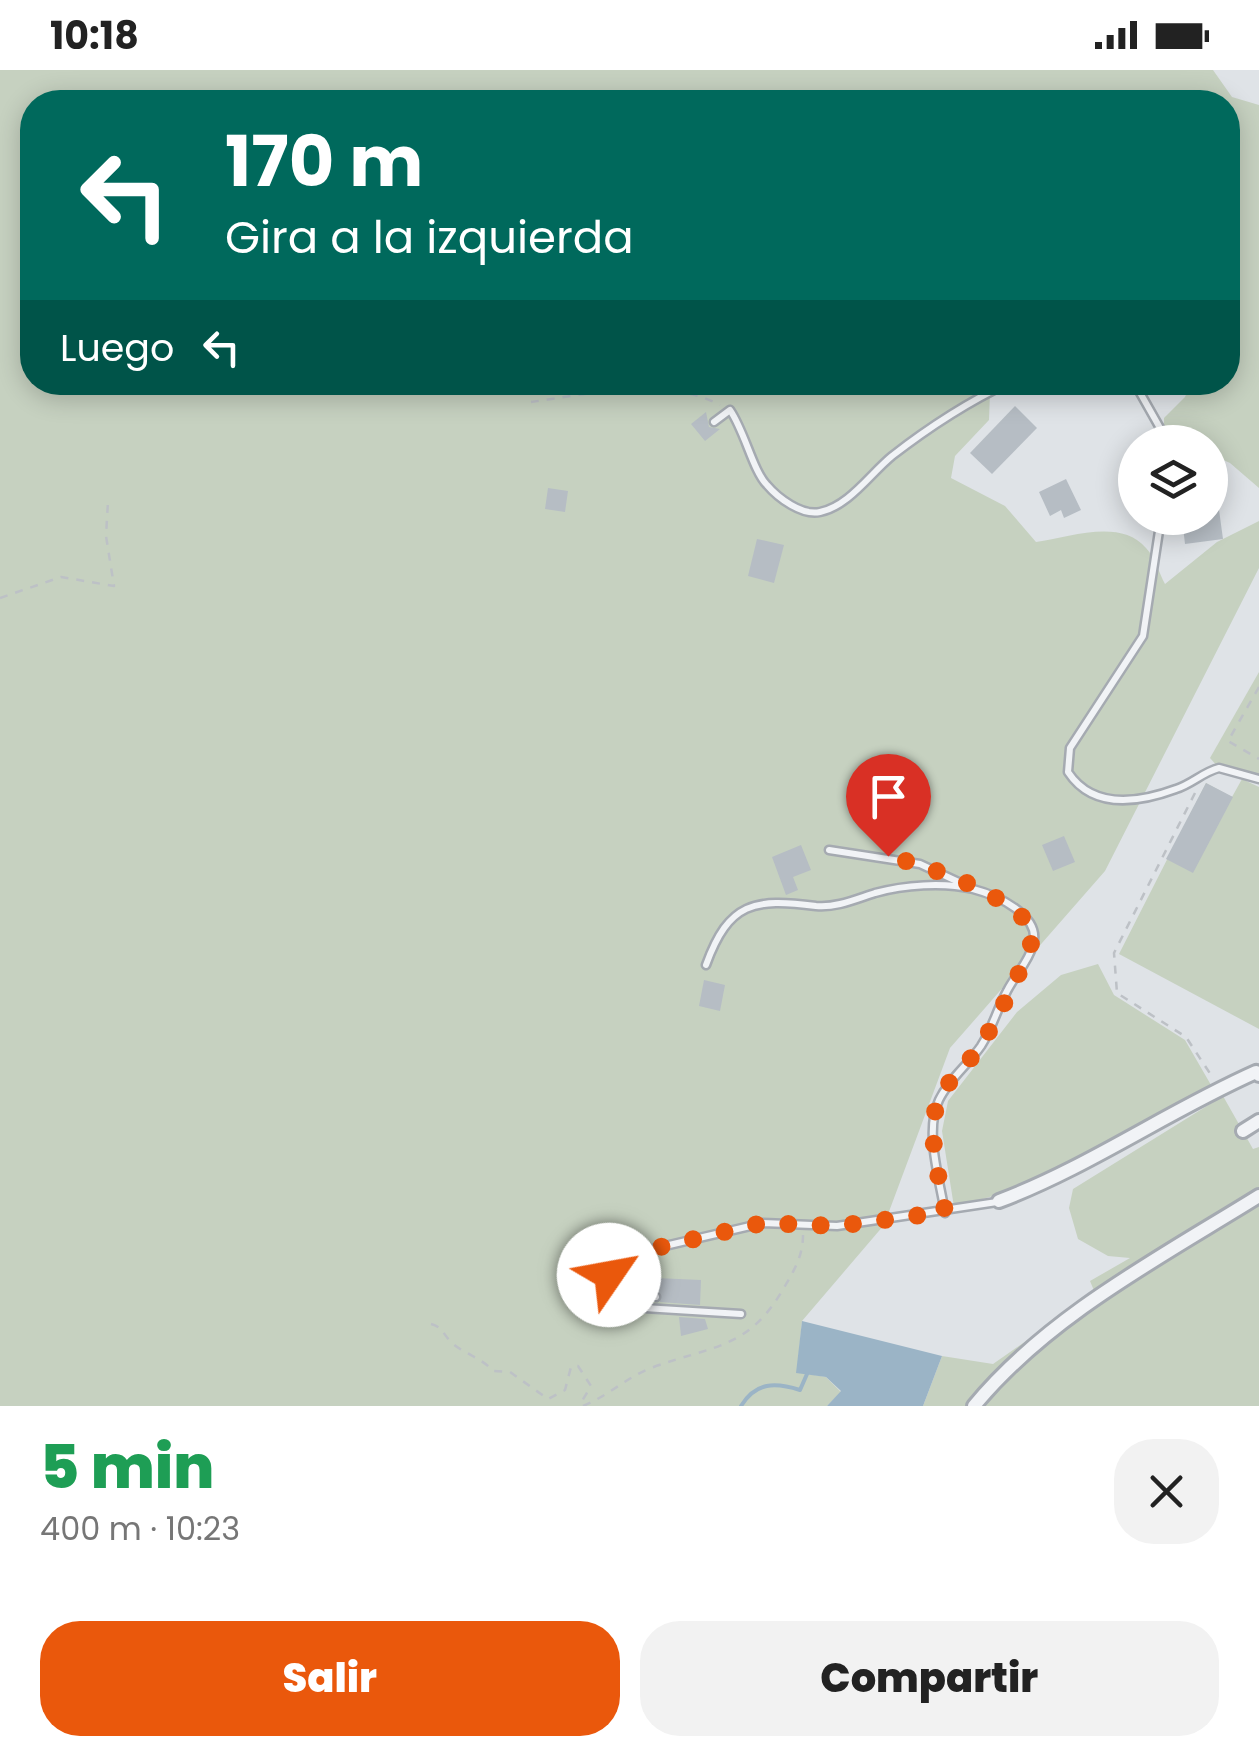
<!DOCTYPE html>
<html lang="es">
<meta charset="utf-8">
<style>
:root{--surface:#fff;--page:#f2f2f2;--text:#222;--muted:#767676;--accent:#ea580c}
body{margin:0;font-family:Poppins,sans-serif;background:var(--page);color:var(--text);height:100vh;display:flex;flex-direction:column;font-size:38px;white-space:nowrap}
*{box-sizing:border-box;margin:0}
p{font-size:32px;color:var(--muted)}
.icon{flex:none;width:55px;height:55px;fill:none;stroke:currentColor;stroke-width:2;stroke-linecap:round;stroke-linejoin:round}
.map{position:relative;height:1336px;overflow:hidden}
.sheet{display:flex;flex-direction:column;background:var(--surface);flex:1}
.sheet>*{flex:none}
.hud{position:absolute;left:20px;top:20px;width:1220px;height:305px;border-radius:40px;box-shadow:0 5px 25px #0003;background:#00695c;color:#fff;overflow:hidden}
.tools{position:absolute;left:1118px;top:355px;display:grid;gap:20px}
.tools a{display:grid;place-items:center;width:110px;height:110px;border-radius:50%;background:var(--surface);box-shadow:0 5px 25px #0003;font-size:50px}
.pin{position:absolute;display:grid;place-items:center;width:85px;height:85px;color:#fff;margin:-102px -42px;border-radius:50% 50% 50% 0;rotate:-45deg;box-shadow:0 0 10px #0007}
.pin .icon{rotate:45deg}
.me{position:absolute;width:110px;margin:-55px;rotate:57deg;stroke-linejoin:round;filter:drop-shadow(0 0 8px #0008)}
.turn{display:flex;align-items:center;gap:35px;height:210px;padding:0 40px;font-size:45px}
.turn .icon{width:130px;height:130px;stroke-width:2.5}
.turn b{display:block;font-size:70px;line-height:85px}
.then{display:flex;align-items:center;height:95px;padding:0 40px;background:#0003;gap:20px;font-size:38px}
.round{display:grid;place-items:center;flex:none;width:105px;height:105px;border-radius:40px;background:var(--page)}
.overview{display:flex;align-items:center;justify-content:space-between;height:170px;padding:0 40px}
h1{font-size:60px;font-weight:800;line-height:75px;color:#1e9e55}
.primary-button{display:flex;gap:20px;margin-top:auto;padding:20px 40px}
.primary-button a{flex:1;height:115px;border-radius:40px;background:var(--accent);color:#fff;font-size:40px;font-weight:800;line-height:115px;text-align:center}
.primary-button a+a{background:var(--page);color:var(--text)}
.status{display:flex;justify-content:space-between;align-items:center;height:70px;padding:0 50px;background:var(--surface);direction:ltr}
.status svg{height:28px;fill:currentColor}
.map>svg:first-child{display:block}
.green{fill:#c6d1c0}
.water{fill:#9bb4c6}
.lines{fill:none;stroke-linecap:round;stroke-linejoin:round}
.stream{stroke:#9bb4c6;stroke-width:4}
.building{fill:#b6bdc4}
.lane-casing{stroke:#a5aab1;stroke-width:11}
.street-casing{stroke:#a5aab1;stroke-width:18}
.path{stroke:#bdc1c6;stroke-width:2.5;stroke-dasharray:8 8;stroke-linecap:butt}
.lane{stroke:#f1f3f6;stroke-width:6}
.street{stroke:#f1f3f6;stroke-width:12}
.route{stroke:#ea580c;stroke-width:18;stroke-dasharray:0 32.4}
</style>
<div class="status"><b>10:18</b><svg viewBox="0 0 49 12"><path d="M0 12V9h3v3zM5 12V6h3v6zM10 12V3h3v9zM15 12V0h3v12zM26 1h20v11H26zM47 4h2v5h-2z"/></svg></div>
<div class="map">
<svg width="1259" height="1336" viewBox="0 0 1259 1336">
<rect width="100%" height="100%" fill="#dfe3e7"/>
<!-- green -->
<g class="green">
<path d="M0,0H1213L1232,27L1259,35V418L1230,393L1210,384V372H1185L1164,363V348L1185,327L1191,313L1228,312V32H32V312L1003,313L990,322L989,350L955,386L951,408L1005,436L1036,472C1070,467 1121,448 1146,478C1155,487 1159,503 1165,514L1217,472L1259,451V498L1105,801L950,978L884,1155L802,1251L797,1302L826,1307L841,1322L827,1336H0Z"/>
<polygon points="1259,602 1259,709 1219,698 1210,688"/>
<polygon points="1242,709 1259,717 1259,959 1119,884 1206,713 1232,727"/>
<polygon points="1098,894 1114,925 1185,970 1211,1015 1022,1118 954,1137 942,1061 948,1031 1017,942 1061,905"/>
<polygon points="1223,1026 1253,1079 1259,1077 1259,1118 1229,1136 1243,1145 1259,1136 1259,1336 923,1336 942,1286 993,1294 1095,1223 1090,1211 1130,1188 1108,1186 1078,1169 1069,1138 1073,1119"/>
</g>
<!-- water -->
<polygon class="water" points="802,1251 942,1286 923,1336 827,1336 841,1321 826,1307 796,1303"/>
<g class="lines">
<!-- stream -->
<path class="stream" d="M741,1336C756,1312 775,1312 800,1320L807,1304"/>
</g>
<!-- building -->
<g class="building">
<polygon points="1015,336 1037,358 992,404 970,383"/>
<polygon points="706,342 709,357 720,359 705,371 691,354"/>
<polygon points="1066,409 1081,440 1064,448 1061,440 1050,446 1039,422"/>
<polygon points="548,418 568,421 565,442 545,439"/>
<polygon points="1217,425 1223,469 1185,474 1182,448 1210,448 1210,426"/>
<polygon points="757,469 784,475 774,513 748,506"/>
<polygon points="1206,713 1233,727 1193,803 1166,789"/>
<polygon points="1064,766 1075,792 1053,801 1042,775"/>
<polygon points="801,775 811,800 793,807 798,820 786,825 772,787"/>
<polygon points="704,910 725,915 720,941 699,936"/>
<polygon points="587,1179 589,1190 569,1193 567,1182"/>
<polygon points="656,1208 701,1210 700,1235 660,1232"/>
<polygon points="679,1247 705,1249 708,1259 681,1266"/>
</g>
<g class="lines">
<defs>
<g id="lane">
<polyline points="1134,312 1160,358 1161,372"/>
<path d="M714,352L730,340C745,362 753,401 767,415C778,428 802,446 820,442C849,436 870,404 892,386C928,358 968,332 1010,312"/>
<path d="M1161,448L1143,566L1070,678L1068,702C1093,740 1138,733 1176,719C1192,714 1203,702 1219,698L1259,709"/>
<polyline points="829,780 920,794 965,815"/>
<path d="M706,895C729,832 754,828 816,836C836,838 856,829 875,823C904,815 943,812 973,819C996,825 1042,845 1033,875C1028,893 1015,905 1007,921C997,939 992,959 981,976C968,995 949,1009 939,1030C924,1062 940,1110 945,1143"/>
<polyline points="616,1214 644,1238 741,1244"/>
<polyline points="656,1227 634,1222 609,1205 618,1187 763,1153 837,1156 997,1132"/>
</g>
<g id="street">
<polyline points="1243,1061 1259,1051"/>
<path d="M999,1131C1089,1097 1168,1041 1256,1002L1259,1005"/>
<path d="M974,1336C1048,1246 1161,1187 1259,1126"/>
</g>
</defs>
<!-- lane casing -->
<use href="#lane" class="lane-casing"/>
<!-- street casing -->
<use href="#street" class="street-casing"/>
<!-- path -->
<g class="path">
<path d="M531,332C588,324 667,306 720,335"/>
<polyline points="0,528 61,507 114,516 106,466 108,431"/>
<polyline points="1259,617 1228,671 1259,689"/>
<polyline points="1195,723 1114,883 1117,923 1186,967 1213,1008"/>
<path d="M431,1254C442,1257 442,1262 450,1271C463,1284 481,1287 493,1301L510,1302L548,1329L565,1320L571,1297L578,1296L591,1316L579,1336"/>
<path d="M583,1336C608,1326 627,1307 651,1298C713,1275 749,1280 785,1216C795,1199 803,1185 803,1165"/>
</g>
<!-- lane -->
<use href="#lane" class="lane"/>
<!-- street -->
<use href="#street" class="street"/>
</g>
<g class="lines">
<!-- route -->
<path class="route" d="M609,1205L618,1187L762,1153L837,1156L945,1142C940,1109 927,1067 937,1034C944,1013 966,996 979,978C991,961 1035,877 1034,860C1006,822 933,798 888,786"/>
</g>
</svg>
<div class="tools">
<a><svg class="icon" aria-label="layers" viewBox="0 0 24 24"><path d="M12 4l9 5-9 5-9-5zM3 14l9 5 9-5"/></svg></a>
</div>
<div class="pin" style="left:888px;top:786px;background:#d93025"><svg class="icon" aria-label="arrive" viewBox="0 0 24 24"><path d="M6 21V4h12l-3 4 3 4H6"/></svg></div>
<svg class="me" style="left:609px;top:1205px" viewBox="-20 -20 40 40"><circle r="19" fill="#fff"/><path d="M0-13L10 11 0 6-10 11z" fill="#ea580c"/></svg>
<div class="hud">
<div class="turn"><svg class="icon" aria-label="left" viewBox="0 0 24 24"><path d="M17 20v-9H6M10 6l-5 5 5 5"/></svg><div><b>170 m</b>Gira a la izquierda</div></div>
<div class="then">Luego<svg class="icon" aria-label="left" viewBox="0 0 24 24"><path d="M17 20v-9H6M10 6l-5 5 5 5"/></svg></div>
</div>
</div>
<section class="sheet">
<div class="overview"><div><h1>5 min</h1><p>400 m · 10:23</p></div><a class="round"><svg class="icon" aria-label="close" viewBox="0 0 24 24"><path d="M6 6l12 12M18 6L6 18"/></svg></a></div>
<div class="primary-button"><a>Salir</a><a>Compartir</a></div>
</section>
